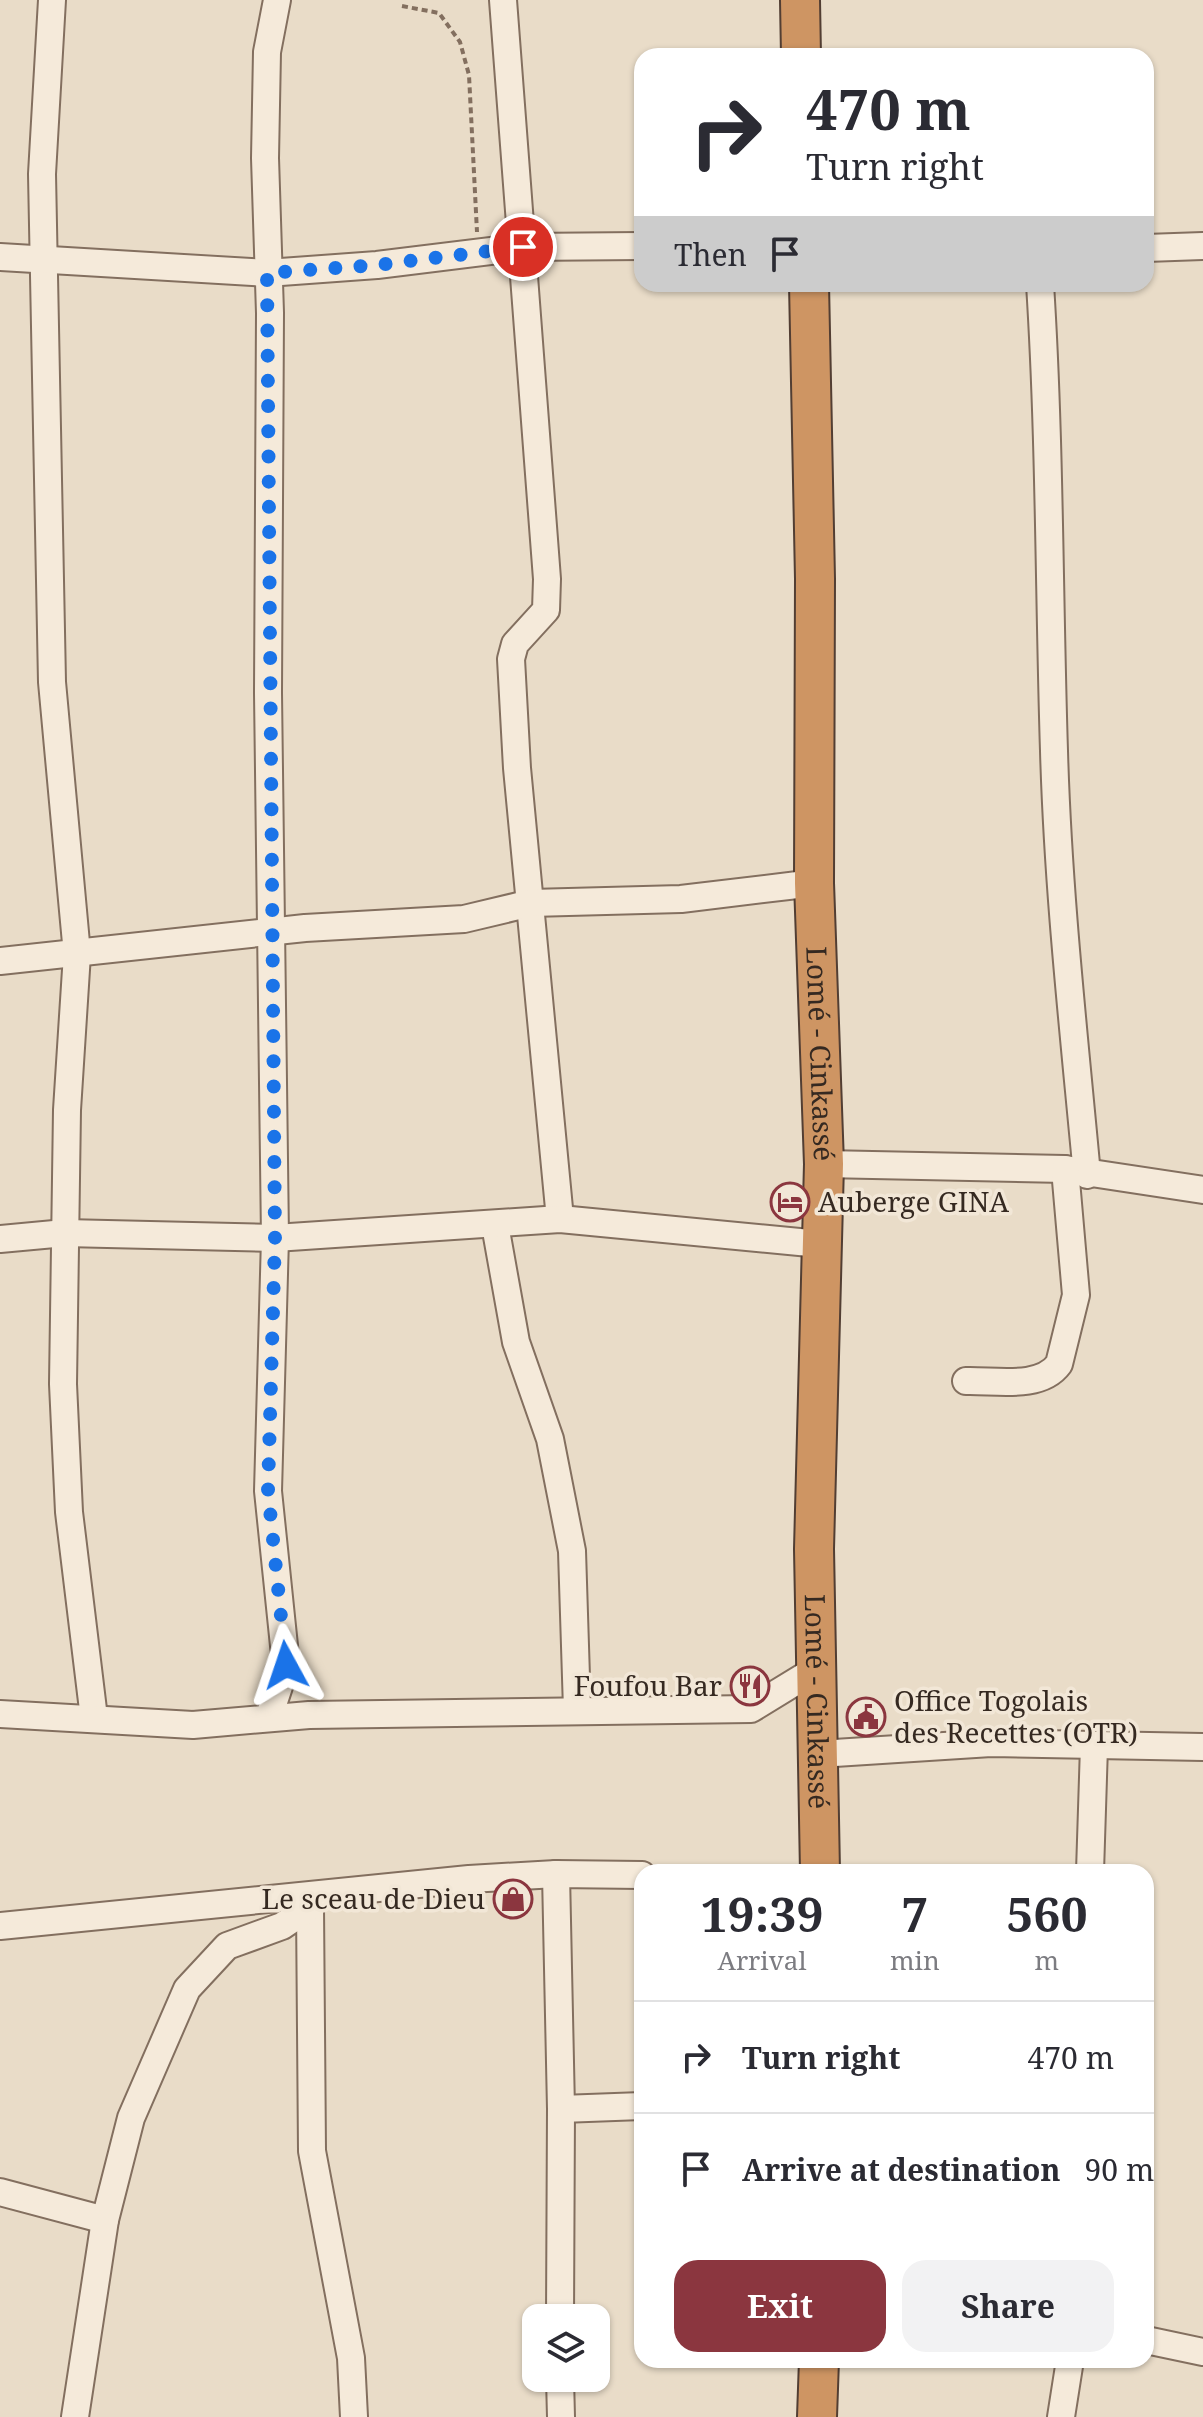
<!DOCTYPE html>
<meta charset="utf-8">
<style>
:root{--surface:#fff;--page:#f2f2f3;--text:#2b2b33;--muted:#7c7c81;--line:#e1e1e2;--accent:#8b363f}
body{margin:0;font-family:"Noto Serif",serif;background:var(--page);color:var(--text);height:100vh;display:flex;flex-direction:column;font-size:30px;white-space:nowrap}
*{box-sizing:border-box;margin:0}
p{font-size:26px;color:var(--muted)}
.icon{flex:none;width:44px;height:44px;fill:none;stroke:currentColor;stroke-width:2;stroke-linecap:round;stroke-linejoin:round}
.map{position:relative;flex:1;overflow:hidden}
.panel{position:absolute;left:634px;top:1864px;width:520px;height:504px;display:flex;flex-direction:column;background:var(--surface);border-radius:24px;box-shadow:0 2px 6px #0004}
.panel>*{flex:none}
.top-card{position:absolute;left:634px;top:48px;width:520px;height:244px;border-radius:24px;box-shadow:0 2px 6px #0004;background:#fff;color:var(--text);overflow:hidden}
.fabs{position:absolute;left:522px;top:2304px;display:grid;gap:16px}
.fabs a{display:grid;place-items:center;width:88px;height:88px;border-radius:16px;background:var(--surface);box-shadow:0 2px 6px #0004;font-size:40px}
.pin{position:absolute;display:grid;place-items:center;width:68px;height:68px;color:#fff;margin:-34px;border:4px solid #fff;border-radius:50%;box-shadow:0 2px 8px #0007}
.me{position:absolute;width:88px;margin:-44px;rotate:355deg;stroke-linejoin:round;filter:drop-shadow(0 0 6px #0008)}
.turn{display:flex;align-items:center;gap:28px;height:168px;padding:0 40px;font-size:36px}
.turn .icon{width:104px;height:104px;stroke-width:2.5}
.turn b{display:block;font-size:56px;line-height:68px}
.then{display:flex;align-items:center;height:76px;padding:0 40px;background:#0003;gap:16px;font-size:30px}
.eta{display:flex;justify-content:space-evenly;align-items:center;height:136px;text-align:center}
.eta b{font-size:48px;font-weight:700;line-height:56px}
.cta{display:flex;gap:16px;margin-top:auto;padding:16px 40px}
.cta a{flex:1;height:92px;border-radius:24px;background:var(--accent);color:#fff;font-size:32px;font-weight:700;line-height:92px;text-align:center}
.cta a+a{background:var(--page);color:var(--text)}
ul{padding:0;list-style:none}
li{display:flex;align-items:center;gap:24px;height:112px;padding:0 40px;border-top:2px solid var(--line)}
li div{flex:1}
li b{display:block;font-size:30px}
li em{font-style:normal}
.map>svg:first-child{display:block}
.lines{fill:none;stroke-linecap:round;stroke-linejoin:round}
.minor-casing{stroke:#836f5f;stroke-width:30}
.highway-casing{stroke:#523e33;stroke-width:42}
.path{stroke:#836f5f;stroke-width:4;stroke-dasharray:6 4;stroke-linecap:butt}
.minor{stroke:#f5eada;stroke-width:26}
.highway{stroke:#ce9563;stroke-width:38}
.route{stroke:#1a73e8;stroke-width:14;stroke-dasharray:0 25.2}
.labels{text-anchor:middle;stroke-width:7;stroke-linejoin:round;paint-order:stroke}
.street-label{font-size:28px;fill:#352921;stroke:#f2e7d7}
.poi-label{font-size:28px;fill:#352921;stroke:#f2e7d7;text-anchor:start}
</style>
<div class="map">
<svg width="1203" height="2417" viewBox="0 0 1203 2417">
<rect width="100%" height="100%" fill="#e9dcc8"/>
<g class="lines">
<defs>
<g id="minor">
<polyline points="52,0 42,174 52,682 77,954 67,1110 63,1384 69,1512 94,1718"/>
<polyline points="503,0 547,579 546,610 515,644 511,659 517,768 560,1219"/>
<polyline points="1146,248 1203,246"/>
<polyline points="0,257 267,273 377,265 523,247 642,246"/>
<path d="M1040,284C1050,440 1049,595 1054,751C1058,893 1074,1034 1087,1175"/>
<polyline points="0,961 305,928 464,919 531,903 681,899 814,883"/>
<polyline points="824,1164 1065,1169 1203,1190"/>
<polyline points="495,1225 516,1342 550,1439 572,1551 577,1709"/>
<polyline points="0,1239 65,1233 275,1238 560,1219 820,1244"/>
<path d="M966,1381C995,1380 1040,1390 1059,1364L1076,1295L1065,1169"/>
<polyline points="0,1714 193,1725 309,1715 751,1709 818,1668"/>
<polyline points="269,1717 286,1665 268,1491 275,1238 268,693 270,313 265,158 267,52 277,0"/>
<polyline points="819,1754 991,1743 1203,1747"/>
<polyline points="1090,1872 1094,1746"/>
<polyline points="556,1874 561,2109 560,2318"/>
<polyline points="310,1907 312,2151 351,2358 354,2417"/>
<polyline points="0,1926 469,1879 556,1874 642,1875"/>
<polyline points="561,2109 642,2106"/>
<polyline points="0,2192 105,2220"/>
<polyline points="1146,2340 1203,2352"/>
<polyline points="560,2378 561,2417"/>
<polyline points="75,2417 105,2220 131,2118 187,1989 227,1946 282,1926 310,1907 310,1896"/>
<polyline points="1061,2417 1070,2360"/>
</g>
<g id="highway">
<polyline points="800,0 801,56"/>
<path id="s1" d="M809,284L815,579L814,883L824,1164L814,1549L820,1872"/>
<polyline points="817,2417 819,2360"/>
</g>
</defs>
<!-- minor casing -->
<use href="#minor" class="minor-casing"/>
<!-- highway casing -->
<use href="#highway" class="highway-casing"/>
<!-- path -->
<polyline class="path" points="402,6 439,13 460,42 469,75 477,232"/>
<!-- minor -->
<use href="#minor" class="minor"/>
<!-- highway -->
<use href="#highway" class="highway"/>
</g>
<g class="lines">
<!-- route -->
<polyline class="route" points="286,1665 268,1491 275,1238 267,273 377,265 523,247"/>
</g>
<!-- icons -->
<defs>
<symbol id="hotel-ring" viewBox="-11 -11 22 22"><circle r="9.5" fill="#f2e7d7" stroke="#8b363f" stroke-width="1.5"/><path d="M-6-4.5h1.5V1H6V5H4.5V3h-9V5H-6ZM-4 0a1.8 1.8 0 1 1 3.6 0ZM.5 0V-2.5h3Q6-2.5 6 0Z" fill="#8b363f"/></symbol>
<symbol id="restaurant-ring" viewBox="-11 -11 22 22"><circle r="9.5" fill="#f2e7d7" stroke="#8b363f" stroke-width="1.5"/><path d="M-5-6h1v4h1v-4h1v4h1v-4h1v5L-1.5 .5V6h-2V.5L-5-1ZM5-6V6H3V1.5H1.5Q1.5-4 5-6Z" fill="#8b363f"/></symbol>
<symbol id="civic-ring" viewBox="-11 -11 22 22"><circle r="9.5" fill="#f2e7d7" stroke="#8b363f" stroke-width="1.5"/><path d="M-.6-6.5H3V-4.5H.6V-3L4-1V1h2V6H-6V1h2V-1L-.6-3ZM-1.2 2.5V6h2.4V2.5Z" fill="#8b363f"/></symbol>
<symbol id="shop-ring" viewBox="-11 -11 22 22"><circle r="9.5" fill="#f2e7d7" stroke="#8b363f" stroke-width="1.5"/><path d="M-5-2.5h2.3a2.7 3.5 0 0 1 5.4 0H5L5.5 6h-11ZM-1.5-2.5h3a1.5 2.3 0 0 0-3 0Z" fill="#8b363f"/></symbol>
</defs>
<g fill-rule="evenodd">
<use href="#hotel-ring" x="768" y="1180" width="44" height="44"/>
<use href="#restaurant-ring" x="728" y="1664" width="44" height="44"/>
<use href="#civic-ring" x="844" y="1695" width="44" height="44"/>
<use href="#shop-ring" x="491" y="1877" width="44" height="44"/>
</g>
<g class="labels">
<!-- street labels -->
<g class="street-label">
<text dy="10" stroke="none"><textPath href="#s1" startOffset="770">Lomé - Cinkassé</textPath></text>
<text dy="10" stroke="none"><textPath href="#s1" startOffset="1418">Lomé - Cinkassé</textPath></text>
</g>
<!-- poi labels -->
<g class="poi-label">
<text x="818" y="1212">Auberge GINA</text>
<text x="722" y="1696" text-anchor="end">Foufou Bar</text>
<text x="894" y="1711">Office Togolais<tspan x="894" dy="32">des Recettes (OTR)</tspan></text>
<text x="485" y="1909" text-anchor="end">Le sceau de Dieu</text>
</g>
</g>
</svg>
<div class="fabs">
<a><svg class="icon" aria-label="layers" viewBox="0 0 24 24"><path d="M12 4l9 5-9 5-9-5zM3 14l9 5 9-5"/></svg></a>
</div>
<div class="pin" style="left:523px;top:247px;background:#d93025"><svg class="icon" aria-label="arrive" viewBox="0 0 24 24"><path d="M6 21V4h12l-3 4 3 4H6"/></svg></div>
<svg class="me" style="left:286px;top:1665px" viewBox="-20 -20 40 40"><path d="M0-17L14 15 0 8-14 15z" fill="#1a73e8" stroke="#fff" stroke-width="4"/></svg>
<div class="top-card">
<div class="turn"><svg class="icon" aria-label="right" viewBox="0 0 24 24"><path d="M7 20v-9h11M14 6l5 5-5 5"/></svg><div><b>470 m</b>Turn right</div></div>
<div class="then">Then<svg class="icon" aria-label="arrive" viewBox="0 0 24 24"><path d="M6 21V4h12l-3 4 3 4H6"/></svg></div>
</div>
<section class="panel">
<div class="eta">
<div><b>19:39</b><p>Arrival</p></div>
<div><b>7</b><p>min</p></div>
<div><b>560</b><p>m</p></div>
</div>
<ul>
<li><svg class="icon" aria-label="right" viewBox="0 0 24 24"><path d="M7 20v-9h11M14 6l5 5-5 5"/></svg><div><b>Turn right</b></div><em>470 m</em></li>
<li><svg class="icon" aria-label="arrive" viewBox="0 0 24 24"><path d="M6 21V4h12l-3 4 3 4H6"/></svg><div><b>Arrive at destination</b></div><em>90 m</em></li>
</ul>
<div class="cta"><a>Exit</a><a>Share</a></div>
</section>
</div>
